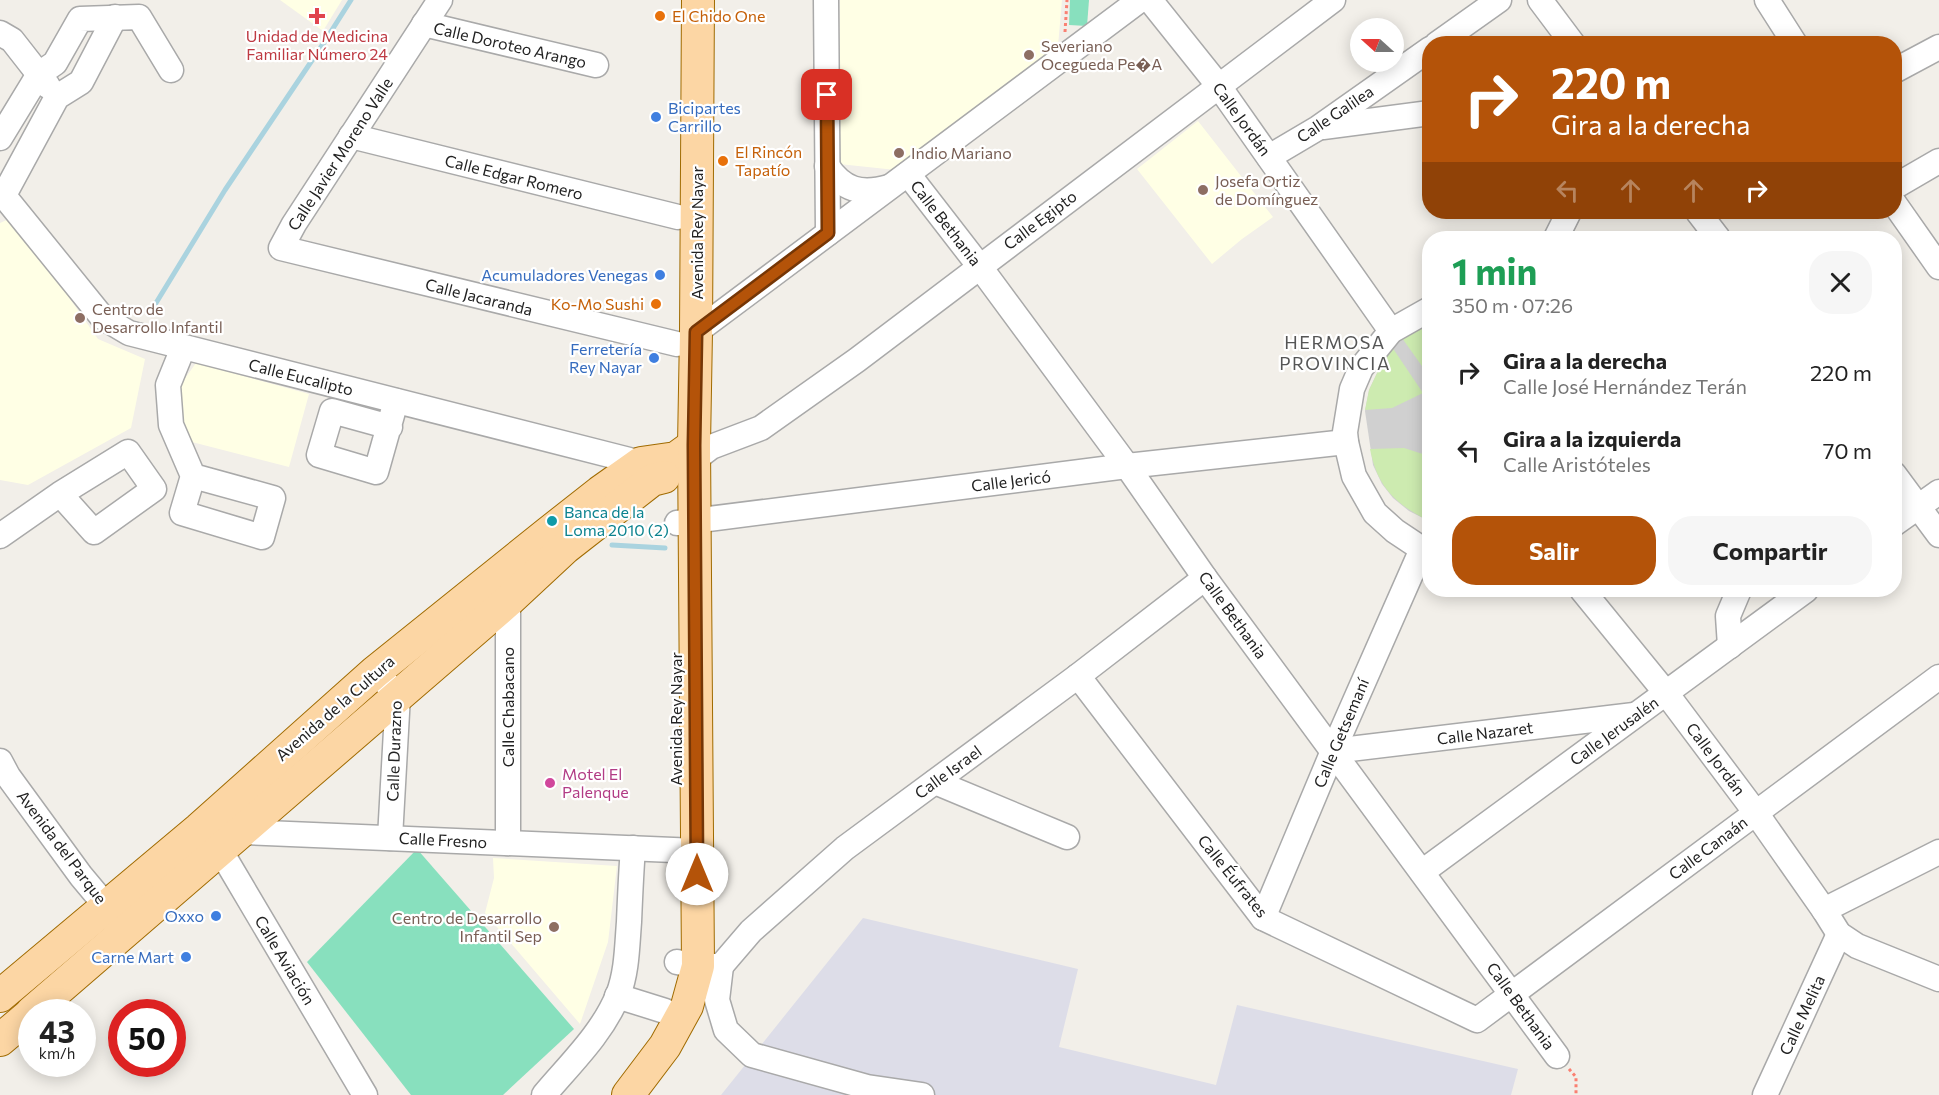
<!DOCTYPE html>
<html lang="es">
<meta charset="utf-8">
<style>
:root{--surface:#fff;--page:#f6f6f6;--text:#222;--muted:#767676;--accent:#b45309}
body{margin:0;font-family:Commissioner,sans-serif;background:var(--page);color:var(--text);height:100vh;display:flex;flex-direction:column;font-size:22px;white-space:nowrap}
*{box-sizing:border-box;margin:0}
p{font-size:20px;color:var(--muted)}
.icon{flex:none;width:33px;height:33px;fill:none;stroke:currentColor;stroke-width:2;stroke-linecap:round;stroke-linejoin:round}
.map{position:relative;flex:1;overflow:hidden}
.drawer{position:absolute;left:1422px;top:231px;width:480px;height:366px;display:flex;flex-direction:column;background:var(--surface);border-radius:24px;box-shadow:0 3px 15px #0003}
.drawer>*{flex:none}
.top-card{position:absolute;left:1422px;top:36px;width:480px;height:183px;border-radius:24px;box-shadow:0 3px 15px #0003;background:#b45309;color:#fff;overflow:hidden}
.needle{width:39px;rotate:291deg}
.buttons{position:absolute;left:1350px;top:18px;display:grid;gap:12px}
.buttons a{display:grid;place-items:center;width:54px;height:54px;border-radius:50%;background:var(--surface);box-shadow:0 3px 15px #0003;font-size:30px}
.speed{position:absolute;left:18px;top:999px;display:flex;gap:12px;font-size:30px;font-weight:700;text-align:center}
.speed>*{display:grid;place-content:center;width:78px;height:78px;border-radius:50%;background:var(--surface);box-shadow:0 3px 15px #0003;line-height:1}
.speed small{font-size:15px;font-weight:400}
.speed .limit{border:9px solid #d22;background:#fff;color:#111}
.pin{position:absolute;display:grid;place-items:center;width:51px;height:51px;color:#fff;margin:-26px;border-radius:12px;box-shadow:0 3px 9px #0006}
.me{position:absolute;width:66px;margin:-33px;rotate:0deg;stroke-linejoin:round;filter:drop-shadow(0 0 4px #0008)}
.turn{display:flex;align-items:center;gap:21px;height:126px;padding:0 30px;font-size:27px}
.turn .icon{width:78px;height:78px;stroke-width:2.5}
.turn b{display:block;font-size:42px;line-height:51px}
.lanes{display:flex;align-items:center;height:57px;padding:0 30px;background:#0003;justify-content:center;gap:30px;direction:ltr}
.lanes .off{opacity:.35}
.round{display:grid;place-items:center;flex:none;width:63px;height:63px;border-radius:24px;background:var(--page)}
.head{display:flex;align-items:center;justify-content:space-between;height:102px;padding:0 30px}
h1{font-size:36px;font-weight:700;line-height:45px;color:#1e9e55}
.cta{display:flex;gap:12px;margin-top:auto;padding:12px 30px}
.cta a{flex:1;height:69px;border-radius:24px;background:var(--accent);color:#fff;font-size:24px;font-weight:700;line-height:69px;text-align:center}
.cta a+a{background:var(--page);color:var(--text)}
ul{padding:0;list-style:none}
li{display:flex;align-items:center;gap:18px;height:78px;padding:0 30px}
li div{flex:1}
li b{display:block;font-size:22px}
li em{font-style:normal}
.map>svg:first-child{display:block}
.education{fill:#ffffe5}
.religious{fill:#d0d0d0}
.grass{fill:#cdebb0}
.pitch{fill:#88e0be}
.plaza{fill:#dddde8}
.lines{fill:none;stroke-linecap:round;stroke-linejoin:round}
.stream{stroke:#aad3df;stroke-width:5}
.minor-casing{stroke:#a9a9a9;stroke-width:27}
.major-casing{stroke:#a06b00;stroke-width:34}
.path{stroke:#fa8072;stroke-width:3;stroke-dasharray:3 3;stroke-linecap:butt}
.minor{stroke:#fff;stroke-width:24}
.major{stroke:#fcd6a4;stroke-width:32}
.route-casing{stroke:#753606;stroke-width:15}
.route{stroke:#b45309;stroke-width:10}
.health-dot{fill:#e0444e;stroke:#fff;stroke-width:2}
.food-dot{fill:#e8710a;stroke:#fff;stroke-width:2}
.education-dot{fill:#8d6e63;stroke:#fff;stroke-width:2}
.shop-dot{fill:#3f7fe0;stroke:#fff;stroke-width:2}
.culture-dot{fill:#0f9aa8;stroke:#fff;stroke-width:2}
.hotel-dot{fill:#d1479c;stroke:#fff;stroke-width:2}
.labels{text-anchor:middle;stroke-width:4.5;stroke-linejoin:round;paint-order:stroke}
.food-label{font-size:16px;fill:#c56008;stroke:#fff;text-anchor:start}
.health-label{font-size:16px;fill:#be3a42;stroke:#fff}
.street-label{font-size:16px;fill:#222;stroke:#fff}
.education-label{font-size:16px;fill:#785e54;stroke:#fff;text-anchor:start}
.shop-label{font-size:16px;fill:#366cbe;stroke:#fff;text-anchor:end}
.culture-label{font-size:16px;fill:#0d838f;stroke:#fff;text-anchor:start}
.hotel-label{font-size:16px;fill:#b23c85;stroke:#fff;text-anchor:start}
.neighbourhood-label{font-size:18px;letter-spacing:1.5px;fill:#555;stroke:#fff}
</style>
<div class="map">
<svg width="1939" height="1095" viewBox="0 0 1939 1095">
<rect width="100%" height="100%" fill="#f2efe9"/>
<!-- education -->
<g class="education">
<polygon points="280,0 342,0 323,31"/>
<polygon points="840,0 1062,0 1058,46 896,170 839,164"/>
<polygon points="1198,121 1273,217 1242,239 1212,264 1137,169"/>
<polygon points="13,217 98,339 145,359 131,428 28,485 0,480 0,223"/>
<polygon points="196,363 309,394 289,467 188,441 176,391"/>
<polygon points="493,858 617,866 608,942 580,1024 485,913 494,878"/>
</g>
<!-- religious -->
<polygon class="religious" points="1429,321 1429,521 1409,511 1393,498 1382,484 1373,465 1365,411 1369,390 1388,350 1415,327"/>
<!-- grass -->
<g class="grass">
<polygon points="1429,321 1429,376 1402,338"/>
<polygon points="1392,347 1423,393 1392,408 1365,410 1369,390 1388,350"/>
<path d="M1404,448L1429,456V509L1425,519C1393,502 1377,485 1370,449Z"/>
</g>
<!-- pitch -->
<g class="pitch">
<polygon points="1070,0 1089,0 1087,26 1069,25"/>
<polygon points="417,849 574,1029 503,1095 411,1095 307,962"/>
</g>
<!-- plaza -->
<polygon class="plaza" points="863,918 1078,969 1059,1047 1216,1085 1237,1005 1518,1069 1511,1095 721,1095"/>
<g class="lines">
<!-- stream -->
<g class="stream">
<polyline points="156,303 225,190 325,41 351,0"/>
<polyline points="612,545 665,548"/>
</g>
<defs>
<g id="minor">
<polyline points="440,0 294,224 281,248 677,344"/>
<polyline points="826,0 828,233"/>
<polyline points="1150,0 1218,85 1391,331"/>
<polyline points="1540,0 1573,44"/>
<polyline points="1767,0 1795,44"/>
<polyline points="424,24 596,65"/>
<polyline points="0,33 12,40 48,86"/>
<polyline points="1437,44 1499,0"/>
<polyline points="1894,71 1939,47"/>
<polyline points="1323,127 1430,113"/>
<polyline points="351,136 678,217"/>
<polyline points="0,138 39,74 55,63 80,19 139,17 171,70"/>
<polyline points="1269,157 1318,128 1430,49"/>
<path d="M827,166C843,190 861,195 889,187"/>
<polyline points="908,174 980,267 1127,466 1205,578 1557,1056"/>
<polyline points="1894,187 1939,161"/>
<polyline points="0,191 102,317 129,333 641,463 647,473"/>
<polyline points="4,195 57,97 81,82 115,17"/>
<polyline points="1894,203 1939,267"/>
<polyline points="1698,212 1718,238"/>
<polyline points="1556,238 1569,212"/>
<polyline points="1430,309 1391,331 1361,368 1352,389 1345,432 1346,442 1354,476 1375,513 1395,531 1422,549 1430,550"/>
<polyline points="696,332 1140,0"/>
<polyline points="183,348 168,385 171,425 193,476 182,513 262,537 273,498 193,476"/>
<polyline points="390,427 332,411 319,455 376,472 396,401"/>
<polyline points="694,460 711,447 761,428 857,360 1333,0"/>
<polyline points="1894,474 1939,535"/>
<polyline points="677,523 1127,466 1346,442"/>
<polyline points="1894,524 1939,492"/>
<polyline points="0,536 60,494 128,452 154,489 94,532 60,494"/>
<polyline points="1582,590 1666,693 1756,813 1824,910 1839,934 1857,946 1939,979"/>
<polyline points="499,596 508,601 508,843"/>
<polyline points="1730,646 1728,616 1739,590"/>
<polyline points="375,672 398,695 390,838"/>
<polyline points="1078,676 1263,918 1477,1020 1939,677"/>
<polyline points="1333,751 1634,715"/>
<polyline points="0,761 8,776 81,876 117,919"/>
<polyline points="935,782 1067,837"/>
<polyline points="234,824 242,832 697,851"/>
<polyline points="209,839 220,850 365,1095"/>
<polyline points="1422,872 1806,590"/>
<polyline points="1824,910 1939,852"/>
<polyline points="1263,918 1333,751 1422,549"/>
<polyline points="677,962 698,966 721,966 751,931 845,848 1078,676 1205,578"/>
<polyline points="721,966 717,1000 726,1030 752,1055 867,1087 922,1095"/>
<polyline points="617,996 665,1011"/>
<path d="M544,1095C570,1064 602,1034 618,995C627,972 627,947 629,922C630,898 631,873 633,848"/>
<polyline points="1765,1095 1839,934"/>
</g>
<g id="major">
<polyline points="0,996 199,829 375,672 548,533 600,492 641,463 676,458 694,445"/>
<polyline points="32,1012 508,601 565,548 652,480 664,477"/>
<polyline points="0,1040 32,1013"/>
<polyline points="628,1095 665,1046 687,1006 698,966 694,445 696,332 698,0"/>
</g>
</defs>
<!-- minor casing -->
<use href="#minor" class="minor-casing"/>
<!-- major casing -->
<use href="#major" class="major-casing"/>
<!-- path -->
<g class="path">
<polyline points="1065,32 1067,0"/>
<polyline points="1569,1069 1576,1077 1576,1095"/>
</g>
<!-- minor -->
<use href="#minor" class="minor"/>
<!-- major -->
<use href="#major" class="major"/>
</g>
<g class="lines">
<defs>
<polyline id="route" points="697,874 694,445 696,332 828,233 827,95"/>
</defs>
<!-- route casing -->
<use href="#route" class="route-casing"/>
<!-- route -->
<use href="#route" class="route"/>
</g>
<!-- markers -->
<path class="health-dot" d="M314 7h6v6h6v6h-6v6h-6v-6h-6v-6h6z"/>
<g class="food-dot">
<circle cx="660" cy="16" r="6"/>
<circle cx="723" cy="161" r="6"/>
<circle cx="656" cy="304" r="6"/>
</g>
<g class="education-dot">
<circle cx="1029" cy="55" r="6"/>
<circle cx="899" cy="153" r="6"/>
<circle cx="1203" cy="190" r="6"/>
<circle cx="80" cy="318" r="6"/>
<circle cx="554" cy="927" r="6"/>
</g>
<g class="shop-dot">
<circle cx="656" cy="117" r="6"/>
<circle cx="660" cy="275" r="6"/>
<circle cx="654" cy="358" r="6"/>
<circle cx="216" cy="916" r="6"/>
<circle cx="186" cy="957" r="6"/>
</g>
<circle class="culture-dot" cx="552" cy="521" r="6"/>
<circle class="hotel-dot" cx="550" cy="783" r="6"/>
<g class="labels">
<!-- food labels -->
<g class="food-label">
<text x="672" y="22">El Chido One</text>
<text x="735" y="158">El Rincón<tspan x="735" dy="18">Tapatío</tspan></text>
<text x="644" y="310" text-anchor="end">Ko-Mo Sushi</text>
</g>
<!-- health labels -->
<g class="health-label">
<text x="317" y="42">Unidad de Medicina<tspan x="317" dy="18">Familiar Número 24</tspan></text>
</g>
<!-- street labels -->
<g class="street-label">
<text transform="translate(510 45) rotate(13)" y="6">Calle Doroteo Arango</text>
<text transform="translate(1335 114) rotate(-34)" y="6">Calle Galilea</text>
<text transform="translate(1242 119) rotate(54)" y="6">Calle Jordán</text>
<text transform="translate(340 154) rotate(-57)" y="6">Calle Javier Moreno Valle</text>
<text transform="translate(514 177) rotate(14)" y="6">Calle Edgar Romero</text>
<text transform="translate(1040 220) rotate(-37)" y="6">Calle Egipto</text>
<text transform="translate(946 223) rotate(52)" y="6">Calle Bethania</text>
<text transform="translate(697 233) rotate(-90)" y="6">Avenida Rey Nayar</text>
<text transform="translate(479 297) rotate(14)" y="6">Calle Jacaranda</text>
<text transform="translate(301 377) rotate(14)" y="6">Calle Eucalipto</text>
<text transform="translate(1011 481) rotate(-7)" y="6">Calle Jericó</text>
<text transform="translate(1233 615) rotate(54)" y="6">Calle Bethania</text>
<text transform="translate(508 707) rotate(-90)" y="6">Calle Chabacano</text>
<text transform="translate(335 708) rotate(-41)" y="6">Avenida de la Cultura</text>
<text transform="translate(676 719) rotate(-90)" y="6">Avenida Rey Nayar</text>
<text transform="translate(1614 731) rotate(-36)" y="6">Calle Jerusalén</text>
<text transform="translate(1341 733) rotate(-67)" y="6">Calle Getsemaní</text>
<text transform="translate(1485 733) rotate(-7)" y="6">Calle Nazaret</text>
<text transform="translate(394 751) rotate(-88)" y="6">Calle Durazno</text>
<text transform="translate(1716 759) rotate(53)" y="6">Calle Jordán</text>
<text transform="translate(948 772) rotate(-36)" y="6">Calle Israel</text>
<text transform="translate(443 840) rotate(3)" y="6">Calle Fresno</text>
<text transform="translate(62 847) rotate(53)" y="6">Avenida del Parque</text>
<text transform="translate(1708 848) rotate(-37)" y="6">Calle Canaán</text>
<text transform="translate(1233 876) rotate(51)" y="6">Calle Éufrates</text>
<text transform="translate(285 960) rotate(59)" y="6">Calle Aviación</text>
<text transform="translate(1521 1006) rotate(54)" y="6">Calle Bethania</text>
<text transform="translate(1802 1015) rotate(-65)" y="6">Calle Melita</text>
</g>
<!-- education labels -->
<g class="education-label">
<text x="1041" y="52">Severiano<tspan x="1041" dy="18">Ocegueda Pe�A</tspan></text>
<text x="911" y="159">Indio Mariano</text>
<text x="1215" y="187">Josefa Ortiz<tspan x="1215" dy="18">de Domínguez</tspan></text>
<text x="92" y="315">Centro de<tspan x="92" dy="18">Desarrollo Infantil</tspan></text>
<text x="542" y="924" text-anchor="end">Centro de Desarrollo<tspan x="542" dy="18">Infantil Sep</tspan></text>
</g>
<!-- shop labels -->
<g class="shop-label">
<text x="668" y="114" text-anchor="start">Bicipartes<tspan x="668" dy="18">Carrillo</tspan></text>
<text x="648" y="281">Acumuladores Venegas</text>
<text x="642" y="355">Ferretería<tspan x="642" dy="18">Rey Nayar</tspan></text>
<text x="204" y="922">Oxxo</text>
<text x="174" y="963">Carne Mart</text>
</g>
<!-- culture labels -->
<g class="culture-label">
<text x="564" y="518">Banca de la<tspan x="564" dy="18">Loma 2010 (2)</tspan></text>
</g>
<!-- hotel labels -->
<g class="hotel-label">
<text x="562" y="780">Motel El<tspan x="562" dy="18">Palenque</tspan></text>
</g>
<!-- neighbourhood labels -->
<g class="neighbourhood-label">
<text x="1335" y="349">HERMOSA<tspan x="1335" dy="21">PROVINCIA</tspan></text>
</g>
</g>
</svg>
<div class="buttons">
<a><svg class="needle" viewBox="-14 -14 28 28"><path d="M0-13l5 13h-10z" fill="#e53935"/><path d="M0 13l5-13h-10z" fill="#767676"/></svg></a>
</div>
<div class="speed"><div>43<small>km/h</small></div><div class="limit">50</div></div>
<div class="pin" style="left:827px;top:95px;background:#d93025"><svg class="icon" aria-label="arrive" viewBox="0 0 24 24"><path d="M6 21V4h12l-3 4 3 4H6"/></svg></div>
<svg class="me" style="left:697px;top:874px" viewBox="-20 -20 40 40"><circle r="19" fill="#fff"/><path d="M0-13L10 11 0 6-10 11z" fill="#b45309"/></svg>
<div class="top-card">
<div class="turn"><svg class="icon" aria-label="right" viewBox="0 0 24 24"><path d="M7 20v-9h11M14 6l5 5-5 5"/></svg><div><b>220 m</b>Gira a la derecha</div></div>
<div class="lanes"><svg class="icon off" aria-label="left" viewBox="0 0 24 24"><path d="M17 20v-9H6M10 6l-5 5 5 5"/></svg><svg class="icon off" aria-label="ahead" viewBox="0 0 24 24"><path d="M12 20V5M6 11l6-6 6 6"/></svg><svg class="icon off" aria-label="ahead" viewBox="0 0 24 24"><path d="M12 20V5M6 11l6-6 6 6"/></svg><svg class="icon" aria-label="right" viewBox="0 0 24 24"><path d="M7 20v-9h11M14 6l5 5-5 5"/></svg></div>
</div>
<section class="drawer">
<div class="head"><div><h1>1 min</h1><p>350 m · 07:26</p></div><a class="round"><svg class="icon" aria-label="close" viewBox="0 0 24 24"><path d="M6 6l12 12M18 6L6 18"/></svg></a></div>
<ul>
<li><svg class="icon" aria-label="right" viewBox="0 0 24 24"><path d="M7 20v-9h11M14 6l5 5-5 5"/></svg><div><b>Gira a la derecha</b><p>Calle José Hernández Terán</p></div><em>220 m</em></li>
<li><svg class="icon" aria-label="left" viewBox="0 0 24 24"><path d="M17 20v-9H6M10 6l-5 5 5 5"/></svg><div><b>Gira a la izquierda</b><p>Calle Aristóteles</p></div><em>70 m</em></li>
</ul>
<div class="cta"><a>Salir</a><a>Compartir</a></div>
</section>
</div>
